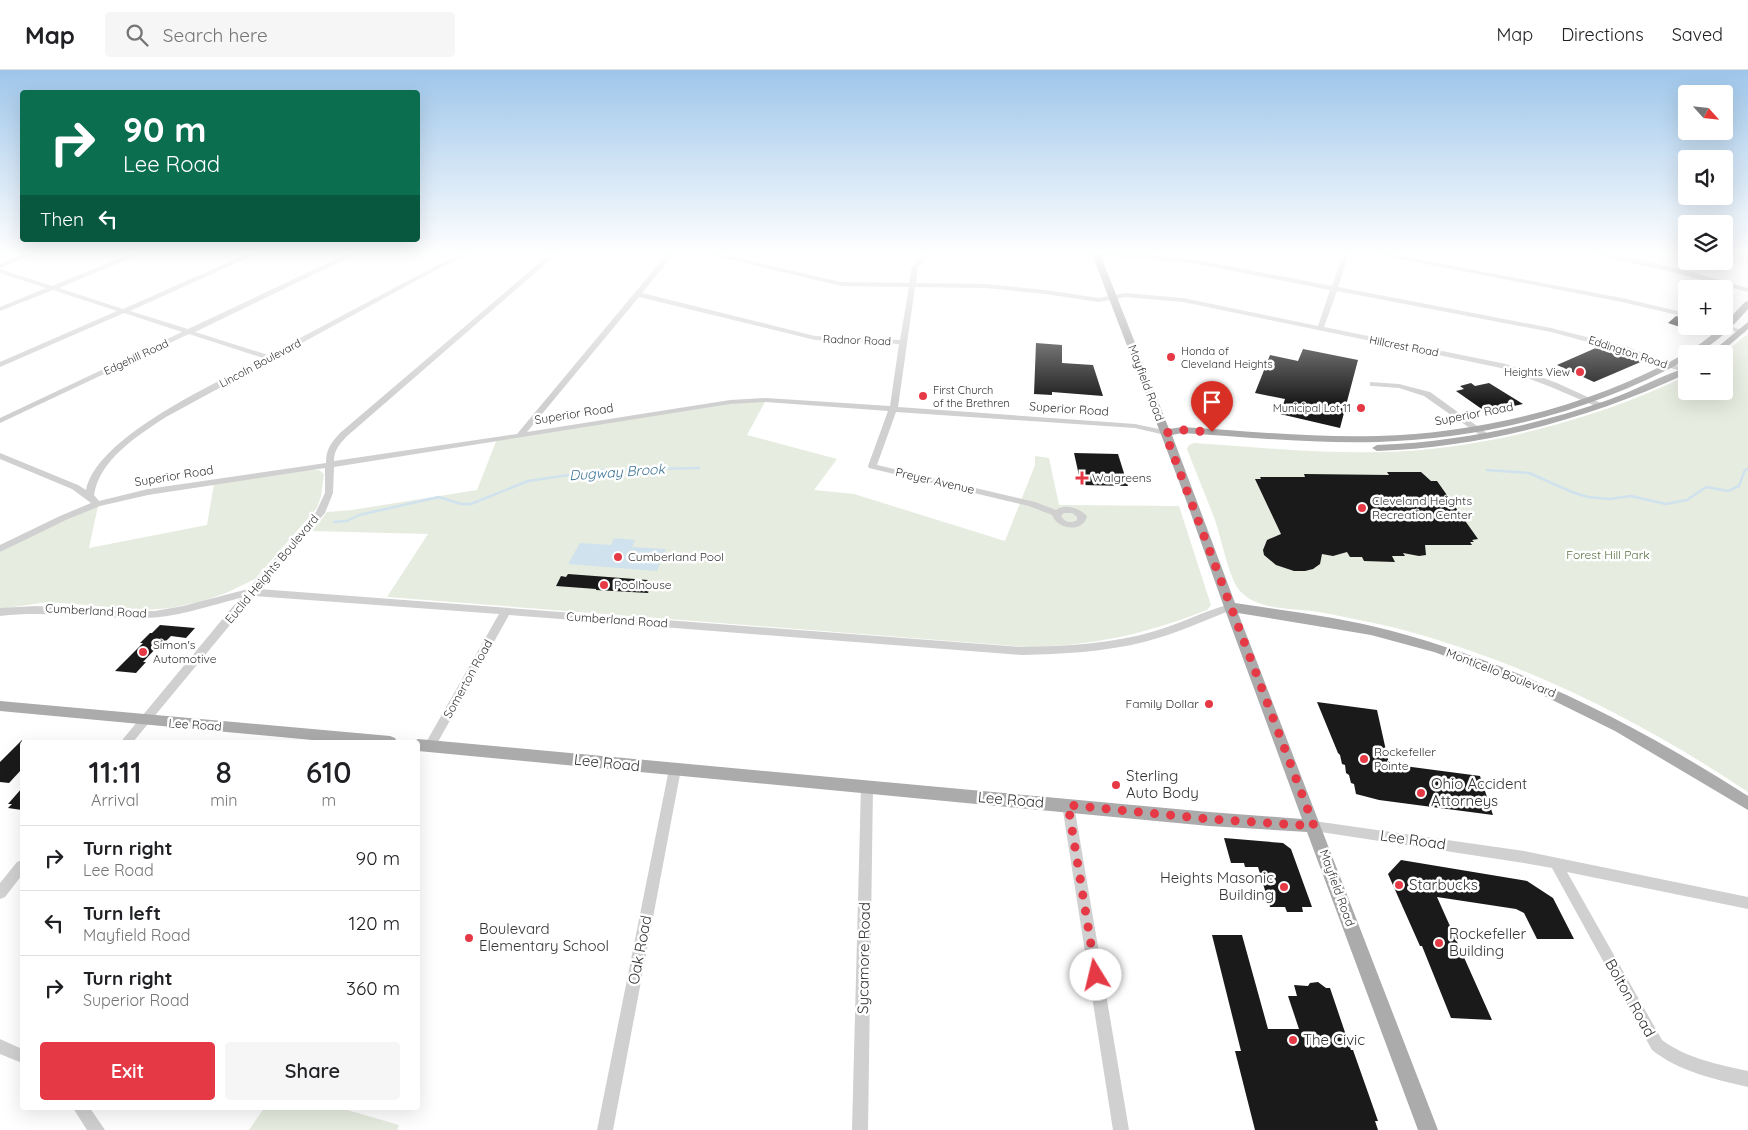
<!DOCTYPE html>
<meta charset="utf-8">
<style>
:root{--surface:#fff;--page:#f6f6f6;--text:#202124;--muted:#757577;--line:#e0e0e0;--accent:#e63946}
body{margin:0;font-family:Quicksand,sans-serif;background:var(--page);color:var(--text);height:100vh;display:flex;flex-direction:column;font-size:19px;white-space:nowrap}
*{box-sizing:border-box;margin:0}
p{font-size:16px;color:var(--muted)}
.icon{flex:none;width:28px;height:28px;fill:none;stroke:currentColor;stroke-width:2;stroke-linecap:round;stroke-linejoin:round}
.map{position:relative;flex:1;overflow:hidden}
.sheet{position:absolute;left:20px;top:670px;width:400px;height:370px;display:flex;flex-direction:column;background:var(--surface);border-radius:5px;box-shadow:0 5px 20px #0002}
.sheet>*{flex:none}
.top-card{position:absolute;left:20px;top:20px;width:400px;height:152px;border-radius:5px;box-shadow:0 5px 20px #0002;background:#0b6e4f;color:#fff;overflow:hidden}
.needle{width:32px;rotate:117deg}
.controls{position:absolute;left:1678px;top:15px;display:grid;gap:10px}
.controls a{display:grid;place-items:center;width:55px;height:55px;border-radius:5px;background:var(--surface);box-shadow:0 5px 20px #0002;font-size:25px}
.pin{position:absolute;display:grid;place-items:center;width:42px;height:42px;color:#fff;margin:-51px -21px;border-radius:50% 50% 50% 0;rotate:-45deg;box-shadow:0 0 5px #0007}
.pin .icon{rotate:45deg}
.me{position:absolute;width:55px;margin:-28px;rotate:351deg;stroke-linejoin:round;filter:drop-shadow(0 0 4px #0008)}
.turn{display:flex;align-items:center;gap:18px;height:105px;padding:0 20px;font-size:22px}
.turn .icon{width:65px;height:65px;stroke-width:2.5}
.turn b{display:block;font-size:35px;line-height:42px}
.then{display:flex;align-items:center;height:48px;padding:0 20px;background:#0003;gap:10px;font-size:19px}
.eta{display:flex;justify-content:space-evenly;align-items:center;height:85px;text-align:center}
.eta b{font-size:30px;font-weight:600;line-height:35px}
.action{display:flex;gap:10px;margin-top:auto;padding:10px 20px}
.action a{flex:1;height:58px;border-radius:5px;background:var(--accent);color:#fff;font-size:20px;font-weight:600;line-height:58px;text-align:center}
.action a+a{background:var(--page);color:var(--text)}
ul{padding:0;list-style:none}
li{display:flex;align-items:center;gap:15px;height:65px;padding:0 20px;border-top:1px solid var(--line)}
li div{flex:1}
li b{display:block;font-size:19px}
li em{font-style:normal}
header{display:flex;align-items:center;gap:30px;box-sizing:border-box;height:70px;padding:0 25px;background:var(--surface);border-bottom:1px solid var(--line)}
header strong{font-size:24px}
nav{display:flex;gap:28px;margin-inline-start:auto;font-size:18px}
.search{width:350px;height:45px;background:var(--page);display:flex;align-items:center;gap:12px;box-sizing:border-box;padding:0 18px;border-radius:5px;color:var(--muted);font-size:19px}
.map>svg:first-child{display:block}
.green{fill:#e6ecdf}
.water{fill:#cfe2ee}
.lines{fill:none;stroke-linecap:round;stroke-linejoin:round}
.stream{stroke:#cfe2ee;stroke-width:2.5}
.building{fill:#1a1a1a}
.minor{fill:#d0d0d0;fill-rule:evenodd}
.major{fill:#ababab;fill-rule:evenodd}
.route{stroke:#e63946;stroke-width:9;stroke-dasharray:0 16.2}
.poi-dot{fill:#e63946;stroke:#fff;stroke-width:2}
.labels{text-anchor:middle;stroke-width:5;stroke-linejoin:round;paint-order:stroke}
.far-street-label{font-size:11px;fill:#333;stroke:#fff}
.far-poi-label{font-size:11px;fill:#333;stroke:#fff;text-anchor:start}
.street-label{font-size:12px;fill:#333;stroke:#fff}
.poi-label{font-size:12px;fill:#333;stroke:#fff;text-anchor:start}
.park-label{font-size:12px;fill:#56703f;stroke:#fff}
.water-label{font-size:14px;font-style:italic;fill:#3f7597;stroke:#fff}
.near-street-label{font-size:15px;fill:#333;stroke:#fff}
.near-poi-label{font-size:15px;fill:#333;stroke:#fff;text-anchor:start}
</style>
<header>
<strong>Map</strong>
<div class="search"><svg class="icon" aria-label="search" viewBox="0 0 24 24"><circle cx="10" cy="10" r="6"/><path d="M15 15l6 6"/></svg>Search here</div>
<nav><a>Map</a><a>Directions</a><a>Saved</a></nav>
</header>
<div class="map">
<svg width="1748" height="1060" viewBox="0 0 1748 1060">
<rect width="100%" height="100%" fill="#fff"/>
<!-- green -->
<g class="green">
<path d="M1748,264V722C1640,650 1522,591 1396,558C1371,552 1345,547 1319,542C1295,538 1257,541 1240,521C1229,509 1221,467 1215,450C1206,426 1196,403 1187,379L1189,375L1194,373C1257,377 1320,384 1383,382C1481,380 1598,349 1686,306V321H1724L1723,284Z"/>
<path d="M766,330L747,365L837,389L814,420L854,424L1005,471L1035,395V386L1049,388L1059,435L1179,436L1211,535L1207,540C1146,564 1092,576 1027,577L387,527L428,464L312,461L327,442L352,440L477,420L497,369L730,332Z"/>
<polygon points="310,400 319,400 324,404 321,426 317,438 255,509 226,523 203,531 171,538 146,540 48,532 0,539 0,482 39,462 98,436 89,478 207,455 214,414"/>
<polygon points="264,1038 340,1038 399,1055 397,1060 249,1060"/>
</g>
<!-- water -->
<polygon class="water" points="614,468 635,470 632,477 666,479 657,501 568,494 580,473 611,475"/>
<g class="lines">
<!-- stream -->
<g class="stream">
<polyline points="1487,400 1529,403 1572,422 1588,427 1610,429 1631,426 1666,434 1687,430 1706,417 1728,421 1739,416 1745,400 1748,399"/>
<polyline points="334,452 347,451 359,445 439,427 461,434 471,434 528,411 603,400 699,398"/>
</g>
</g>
<!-- building -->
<g class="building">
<polygon points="1700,211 1724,218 1723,219 1693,219"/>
<polygon points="1676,246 1686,249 1686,259 1668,253"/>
<polygon points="1036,273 1062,275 1062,293 1093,295 1103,326 1052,322 1052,325 1034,324"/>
<polygon points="1598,277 1613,282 1643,291 1594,312 1557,295"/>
<polygon points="1303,279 1358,290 1340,358 1280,344 1285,329 1255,323 1270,285 1298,291"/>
<polygon points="1471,313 1475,316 1489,313 1523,334 1486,342 1456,321 1464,319 1460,316"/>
<polygon points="1074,383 1118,384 1128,416 1081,415"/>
<polygon points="1387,402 1421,402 1431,411 1437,411 1478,469 1472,470 1474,472 1470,472 1472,475 1425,475 1426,485 1419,486 1403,483 1405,486 1392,486 1395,492 1364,491 1362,487 1350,487 1347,482 1333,486 1322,484 1320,494 1313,499 1305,501 1294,501 1276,495 1264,485 1263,480 1267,470 1281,464 1255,409 1261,409 1260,407 1305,407 1304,404 1389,405"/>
<polygon points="568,504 648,510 646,513 652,513 648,523 596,520 596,519 556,516 561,506 566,507"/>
<polygon points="160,555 195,558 186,568 171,566 162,575 159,575 143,592 146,592 136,603 115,601 143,573 140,573 150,563 152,563"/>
<polygon points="1317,632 1377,640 1389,694 1480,706 1493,745 1379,730 1356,724 1354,714 1351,713 1349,705 1346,703 1345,695 1342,694 1340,685 1338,683"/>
<polygon points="22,670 22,699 9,713 0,712 0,692"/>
<polygon points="22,718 22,740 8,738 12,734 8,734"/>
<polygon points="1224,768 1283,773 1291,779 1312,837 1302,837 1303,842 1287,842 1285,837 1270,837 1258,797 1245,797 1244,793 1231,793"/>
<polygon points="1401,790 1527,811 1553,828 1574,869 1537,869 1524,843 1516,839 1437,827 1492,950 1451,948 1422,876 1420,876 1388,804"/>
<polygon points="1212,865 1242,865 1268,959 1299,959 1288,926 1297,926 1294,915 1308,916 1310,913 1318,912 1326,918 1330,918 1351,980 1353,980 1378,1051 1375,1051 1378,1060 1255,1060 1235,981 1241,981"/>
</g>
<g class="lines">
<!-- minor -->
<g class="minor">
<polygon points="25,184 35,184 0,198 0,194"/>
<path d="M130,184H140L59,218L123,239L247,184H256L130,241L188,259L347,184H356L195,262L268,285L432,198L461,184H470L436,200L166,347C137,366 100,389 94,425L99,431L148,419L326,393C326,379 331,373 340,363L550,184H557L346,367C339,375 334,380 334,391L517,364L667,184H674L642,223L815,266L900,270L909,217L841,216L707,184H720L841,212L909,213L912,197L924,184H931L918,197L916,213L986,214L1045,220L1099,228L1125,223L1183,228L1318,256L1330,220L1197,194L1142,188L1096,187L1093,185L1145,184L1197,190L1332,216L1343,184H1349L1338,217L1551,258L1627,277L1686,299V303L1621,281L1551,262L1337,221L1324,257L1506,294L1557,313L1603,334L1604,336L1600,338L1551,317L1501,298L1183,232L1125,227L1099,232L1045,224L986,218L915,217L898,337L1135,354L1168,361L1169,363L1165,365L1135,358L896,342L877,395L1035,432L1056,440C1066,433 1079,438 1087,446C1083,464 1057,459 1052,445L1029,436L869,398L868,396L888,341L766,332L730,334L334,397L333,423L325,443L259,519L1022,577C1066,576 1112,574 1155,561C1180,554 1204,541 1230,534L1234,535L1235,537L1234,539C1204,551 1175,564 1144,572C1104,582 1063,584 1022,585L509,545L434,679L430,681L426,679L424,676L499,544L254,526L133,672H121L123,669L240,528C208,536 176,548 143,548C95,549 48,540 0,546V538L36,536L124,541H155L183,536L248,519L316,442L325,423V398L148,425L100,436L66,450L0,482V475L60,446L91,433L72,419L0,389V383L78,415L86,420C97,366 217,313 263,288L189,264L0,353V348L182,262L124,243L0,297V292L117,241L53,220L0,241V237L46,218L0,203V199L52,216ZM639,227L815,270L899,274L890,336L766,328L730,330L527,362ZM1064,443H1072L1077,447V450C1070,454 1065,452 1061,446Z"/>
<polygon points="1374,184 1389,184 1622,228 1686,243 1686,247 1622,232"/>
<path d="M1588,184C1638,184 1699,205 1748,218V222L1660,199Z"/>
<polygon points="1727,184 1739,184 1748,187 1748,191"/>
<polygon points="1724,254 1744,261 1746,262 1742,264 1722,257 1721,256 1724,256"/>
<polygon points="1370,312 1399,314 1430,322 1491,366 1487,368 1484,368 1424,326 1399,318 1373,316 1370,316"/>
<polygon points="675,694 679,696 681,699 613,1060 597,1060 669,699 671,696"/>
<polygon points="867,711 871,712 873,716 868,1060 852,1060 861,716 863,712"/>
<polygon points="1068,730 1072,731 1074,735 1129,1060 1113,1060 1062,735 1064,731"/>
<path d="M1314,751L1524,781L1748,827V839L1567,802L1662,970C1688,989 1717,994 1748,1001V1017C1714,1009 1680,1002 1652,980L1552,798L1524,793L1314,761L1310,760L1308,756L1310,752Z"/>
<polygon points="22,790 22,805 5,827 0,829 0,813 17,792"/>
<polygon points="0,969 22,979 22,993 0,984"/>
<polygon points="73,1038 90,1038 105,1060 87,1060"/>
</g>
<!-- major -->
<g class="major">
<path d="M1092,184H1100L1169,359L1182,357C1247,361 1313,368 1378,366C1484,363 1594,335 1686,283C1709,270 1727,251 1745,232L1748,231V239C1734,255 1708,284 1686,284V290C1593,341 1485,369 1378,372C1313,374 1247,367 1182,363L1172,365L1235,533C1287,541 1341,547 1392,561C1520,595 1637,655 1748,726V740L1615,661L1526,617L1481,599L1434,582L1371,565L1238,543L1438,1060H1418L1307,762L1209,756L418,681V672H412L418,669L1209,742L1302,749L1224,537L1186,430Z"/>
<polygon points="1748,252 1748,259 1719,284 1709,284"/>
<path d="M1686,298V304C1588,349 1485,377 1377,381L1372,378L1377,375C1457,372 1533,356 1608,330C1634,321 1662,305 1686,298Z"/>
<polygon points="0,631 390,666 395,668 397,672 334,672 0,641"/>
</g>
</g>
<!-- sky -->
<linearGradient id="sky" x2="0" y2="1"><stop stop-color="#9ec6ea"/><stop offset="0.55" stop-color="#fff"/><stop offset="1" stop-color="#fff" stop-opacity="0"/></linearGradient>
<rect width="1748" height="333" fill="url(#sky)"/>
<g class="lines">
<!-- route -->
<polyline class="route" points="1096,905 1068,735 1209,749 1314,756 1165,363 1182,360 1212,362"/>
</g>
<!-- markers -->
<g class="poi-dot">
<circle cx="1171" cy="287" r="5"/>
<circle cx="1580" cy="302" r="5"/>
<circle cx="923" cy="326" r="5"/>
<circle cx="1361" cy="338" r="5"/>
<path d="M1079.5 400.5h5v5h5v5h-5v5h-5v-5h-5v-5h5z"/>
<circle cx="1362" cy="438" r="5"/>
<circle cx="618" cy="487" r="5"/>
<circle cx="604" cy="515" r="5"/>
<circle cx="143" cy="582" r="5"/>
<circle cx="1209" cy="634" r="5"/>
<circle cx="1364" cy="689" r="5"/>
<circle cx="1116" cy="715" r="5"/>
<circle cx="1421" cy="723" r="5"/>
<circle cx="1399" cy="815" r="5"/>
<circle cx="1284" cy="817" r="5"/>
<circle cx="469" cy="868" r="5"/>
<circle cx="1439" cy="873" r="5"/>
<circle cx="1293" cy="970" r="5"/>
</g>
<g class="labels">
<!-- far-street labels -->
<g class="far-street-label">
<text transform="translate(857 270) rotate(2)" y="4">Radnor Road</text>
<text transform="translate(1404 276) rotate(11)" y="4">Hillcrest Road</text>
<text transform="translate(1628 282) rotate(18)" y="4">Eddington Road</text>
<text transform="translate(136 287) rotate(-25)" y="4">Edgehill Road</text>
<text transform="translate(260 293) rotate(-28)" y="4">Lincoln Boulevard</text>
</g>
<!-- far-poi labels -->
<g class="far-poi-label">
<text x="1181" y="285">Honda of<tspan x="1181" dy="13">Cleveland Heights</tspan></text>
<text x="1570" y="306" text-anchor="end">Heights View</text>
<text x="933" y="324">First Church<tspan x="933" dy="13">of the Brethren</tspan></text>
<text x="1351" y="342" text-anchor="end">Municipal Lot 11</text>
</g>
<!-- street labels -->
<g class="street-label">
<text transform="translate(1146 313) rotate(69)" y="4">Mayfield Road</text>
<text transform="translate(1069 339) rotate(4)" y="4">Superior Road</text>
<text transform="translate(574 344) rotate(-9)" y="4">Superior Road</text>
<text transform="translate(1474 344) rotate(-11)" y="4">Superior Road</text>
<text transform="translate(174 406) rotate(-9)" y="4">Superior Road</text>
<text transform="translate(935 411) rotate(13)" y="4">Preyer Avenue</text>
<text transform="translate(272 499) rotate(-50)" y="4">Euclid Heights Boulevard</text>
<text transform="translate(96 541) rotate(3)" y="4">Cumberland Road</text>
<text transform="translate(617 550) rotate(4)" y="4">Cumberland Road</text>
<text transform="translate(1501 603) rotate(21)" y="4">Monticello Boulevard</text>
<text transform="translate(468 609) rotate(-61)" y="4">Somerton Road</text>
<text transform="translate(195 655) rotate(4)" y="4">Lee Road</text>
<text transform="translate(1337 818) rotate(70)" y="4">Mayfield Road</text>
</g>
<!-- poi labels -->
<g class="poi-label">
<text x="1092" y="412">Walgreens</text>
<text x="1372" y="435">Cleveland Heights<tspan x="1372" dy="14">Recreation Center</tspan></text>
<text x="628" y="491">Cumberland Pool</text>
<text x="614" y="519">Poolhouse</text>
<text x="153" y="579">Simon's<tspan x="153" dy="14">Automotive</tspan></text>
<text x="1199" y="638" text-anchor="end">Family Dollar</text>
<text x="1374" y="686">Rockefeller<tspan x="1374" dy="14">Pointe</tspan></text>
</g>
<!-- park labels -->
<g class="park-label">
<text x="1608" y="489">Forest Hill Park</text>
</g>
<!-- water labels -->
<g class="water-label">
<text transform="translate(617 402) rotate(-4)" y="5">Dugway Brook</text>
</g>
<!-- near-street labels -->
<g class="near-street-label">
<text transform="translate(607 693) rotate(6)" y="5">Lee Road</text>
<text transform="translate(1011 730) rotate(5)" y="5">Lee Road</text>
<text transform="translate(1413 770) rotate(8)" y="5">Lee Road</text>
<text transform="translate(640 880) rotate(-79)" y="5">Oak Road</text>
<text transform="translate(864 888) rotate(-89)" y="5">Sycamore Road</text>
<text transform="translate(1630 928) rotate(61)" y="5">Bolton Road</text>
</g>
<!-- near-poi labels -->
<g class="near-poi-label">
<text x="1126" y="711">Sterling<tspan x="1126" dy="17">Auto Body</tspan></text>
<text x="1431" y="719">Ohio Accident<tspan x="1431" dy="17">Attorneys</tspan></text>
<text x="1274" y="813" text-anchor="end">Heights Masonic<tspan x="1274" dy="17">Building</tspan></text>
<text x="1409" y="820">Starbucks</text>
<text x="479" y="864">Boulevard<tspan x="479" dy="17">Elementary School</tspan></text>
<text x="1449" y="869">Rockefeller<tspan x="1449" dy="17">Building</tspan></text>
<text x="1303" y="975">The Civic</text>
</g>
</g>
</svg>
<div class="controls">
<a><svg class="needle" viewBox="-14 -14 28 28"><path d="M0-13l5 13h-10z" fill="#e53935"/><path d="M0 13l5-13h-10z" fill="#757577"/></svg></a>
<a><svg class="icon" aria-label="sound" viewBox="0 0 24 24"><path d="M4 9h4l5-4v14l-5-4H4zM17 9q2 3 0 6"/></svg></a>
<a><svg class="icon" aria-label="layers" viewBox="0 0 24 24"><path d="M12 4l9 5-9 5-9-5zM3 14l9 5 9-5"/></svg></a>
<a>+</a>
<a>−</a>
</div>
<div class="pin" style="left:1212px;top:362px;background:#d93025"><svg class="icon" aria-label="arrive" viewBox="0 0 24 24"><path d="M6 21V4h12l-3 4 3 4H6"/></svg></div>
<svg class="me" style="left:1096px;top:905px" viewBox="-20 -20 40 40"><circle r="19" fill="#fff"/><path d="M0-13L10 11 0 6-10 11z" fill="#e63946"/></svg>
<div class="top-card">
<div class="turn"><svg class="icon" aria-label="right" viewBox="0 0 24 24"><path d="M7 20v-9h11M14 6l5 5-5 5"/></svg><div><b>90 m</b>Lee Road</div></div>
<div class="then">Then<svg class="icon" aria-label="left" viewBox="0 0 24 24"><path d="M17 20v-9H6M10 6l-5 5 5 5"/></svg></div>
</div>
<section class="sheet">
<div class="eta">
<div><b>11:11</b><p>Arrival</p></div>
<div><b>8</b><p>min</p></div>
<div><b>610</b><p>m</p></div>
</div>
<ul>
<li><svg class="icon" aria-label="right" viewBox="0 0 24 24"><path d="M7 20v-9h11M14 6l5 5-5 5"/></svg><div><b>Turn right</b><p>Lee Road</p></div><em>90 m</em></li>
<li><svg class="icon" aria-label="left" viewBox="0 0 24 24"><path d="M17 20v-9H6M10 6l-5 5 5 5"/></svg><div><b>Turn left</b><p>Mayfield Road</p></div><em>120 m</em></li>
<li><svg class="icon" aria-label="right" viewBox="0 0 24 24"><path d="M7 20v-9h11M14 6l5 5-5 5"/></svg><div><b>Turn right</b><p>Superior Road</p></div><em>360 m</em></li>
</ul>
<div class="action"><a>Exit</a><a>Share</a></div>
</section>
</div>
